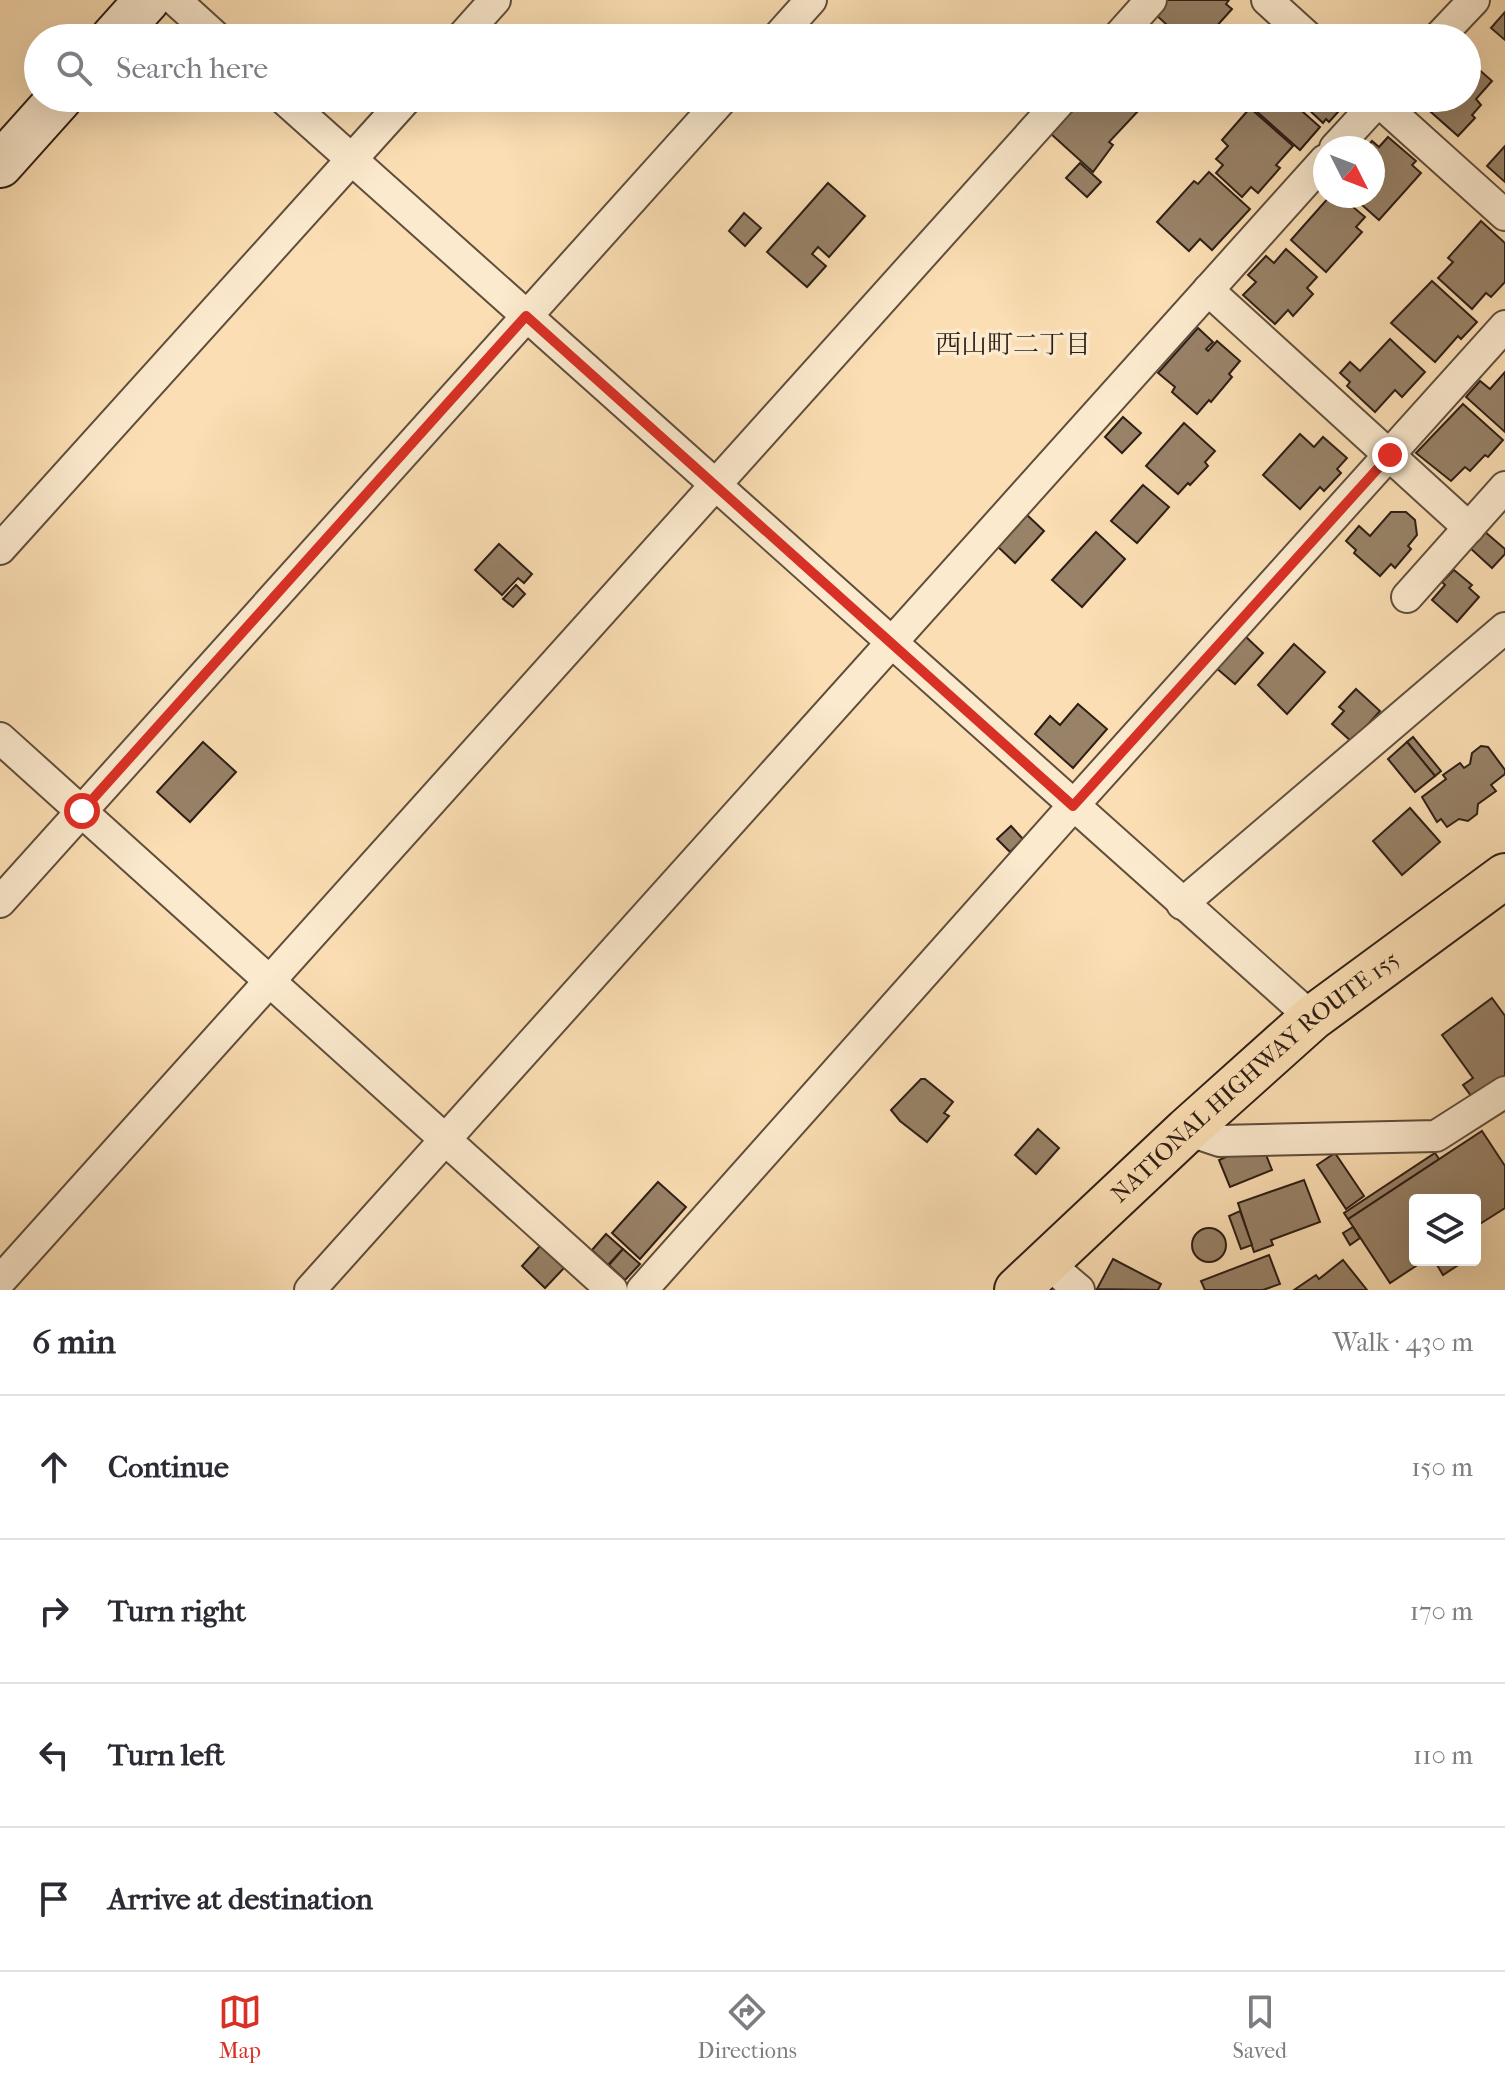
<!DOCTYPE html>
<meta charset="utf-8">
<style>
body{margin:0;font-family:"IM FELL French Canon","Noto Serif JP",serif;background:#f2f2f3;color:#2b2b33}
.controls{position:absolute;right:24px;bottom:24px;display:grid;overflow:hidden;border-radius:8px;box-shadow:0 8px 32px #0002}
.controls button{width:72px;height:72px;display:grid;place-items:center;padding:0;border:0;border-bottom:2px solid #e1e1e2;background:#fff;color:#2b2b33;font:40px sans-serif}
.compass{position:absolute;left:1313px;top:136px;width:72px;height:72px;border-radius:50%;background:#fff;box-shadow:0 8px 32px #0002;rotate:132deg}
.stop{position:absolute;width:24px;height:24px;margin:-18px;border:6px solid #d93025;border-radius:50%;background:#fff}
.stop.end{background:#d93025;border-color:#fff;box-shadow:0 2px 8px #0008}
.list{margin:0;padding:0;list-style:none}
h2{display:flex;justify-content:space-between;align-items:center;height:104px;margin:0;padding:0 32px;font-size:34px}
h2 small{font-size:26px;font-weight:400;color:#7c7c81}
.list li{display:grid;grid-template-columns:52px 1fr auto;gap:24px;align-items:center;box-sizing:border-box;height:144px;padding:0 32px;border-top:2px solid #e1e1e2}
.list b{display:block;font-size:30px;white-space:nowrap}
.list em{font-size:26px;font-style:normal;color:#7c7c81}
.icon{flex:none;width:44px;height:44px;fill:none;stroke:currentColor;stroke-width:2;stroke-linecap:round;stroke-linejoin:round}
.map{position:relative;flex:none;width:1505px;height:1290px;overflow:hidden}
.search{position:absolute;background:#fff;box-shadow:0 8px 32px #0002;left:24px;right:24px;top:24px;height:88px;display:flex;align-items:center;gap:20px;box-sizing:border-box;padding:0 28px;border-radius:44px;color:#7c7c81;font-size:30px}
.sheet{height:680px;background:#fff}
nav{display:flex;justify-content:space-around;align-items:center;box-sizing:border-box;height:112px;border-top:2px solid #e1e1e2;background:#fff;font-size:22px;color:#7c7c81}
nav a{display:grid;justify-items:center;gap:4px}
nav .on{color:#d93025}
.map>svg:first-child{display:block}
</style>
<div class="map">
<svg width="1505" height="1290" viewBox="0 0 1505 1290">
<rect width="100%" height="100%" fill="#fbdeb3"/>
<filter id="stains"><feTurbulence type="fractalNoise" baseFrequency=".0025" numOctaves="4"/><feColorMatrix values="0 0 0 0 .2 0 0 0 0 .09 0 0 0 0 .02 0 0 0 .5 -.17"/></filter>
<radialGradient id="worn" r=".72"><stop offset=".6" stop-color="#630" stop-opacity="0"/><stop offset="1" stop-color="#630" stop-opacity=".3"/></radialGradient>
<g fill="#988268" stroke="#2d1e16" stroke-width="2">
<polygon points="1164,0 1229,0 1226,4 1232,9 1206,38 1181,38 1153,12"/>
<polygon points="1505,12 1505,40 1491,28"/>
<polygon points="1467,59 1492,81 1476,99 1481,105 1472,115 1475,118 1458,136 1415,98 1467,98"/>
<polygon points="1084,98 1125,98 1139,110 1109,142 1113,145 1093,172 1051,134"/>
<polygon points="1266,98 1344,98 1348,101 1329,122 1326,119 1323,123 1307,108 1303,112 1320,127 1300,150 1255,110"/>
<polygon points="1250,108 1293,146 1276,165 1280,168 1258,193 1251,187 1242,197 1216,173 1223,165 1216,159 1228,146 1222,140"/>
<polygon points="1388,137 1416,161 1412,165 1421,173 1379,220 1352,196 1373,196 1373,148 1366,148 1372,141 1379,147"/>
<polygon points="1505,146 1505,182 1487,166"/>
<polygon points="1080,163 1101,182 1087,197 1066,178"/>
<polygon points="1209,172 1250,209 1212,250 1200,239 1189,251 1157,222 1194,181 1198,184"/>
<polygon points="828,183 865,216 829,257 818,247 812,254 826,266 807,287 767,252"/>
<polygon points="1330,196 1340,196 1365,217 1356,227 1362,232 1326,272 1291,240"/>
<polygon points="744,213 761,228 745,246 729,231"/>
<polygon points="1481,221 1505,243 1505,282 1491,297 1486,293 1472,309 1438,278 1453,262 1448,258"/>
<polygon points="1286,249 1317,277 1307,288 1313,294 1293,316 1288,310 1275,324 1243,295 1256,282 1248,275 1266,256 1274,263"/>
<polygon points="1432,281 1477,322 1461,339 1458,336 1435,362 1391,323"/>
<polygon points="1198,328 1213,342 1206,349 1208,351 1217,341 1240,361 1229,374 1232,377 1211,402 1209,400 1197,414 1172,392 1175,387 1158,373"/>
<polygon points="1390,339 1425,372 1402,397 1395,390 1375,412 1347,386 1350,382 1340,373 1350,362 1360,371"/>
<polygon points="1505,372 1505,432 1466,397 1480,381 1490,389"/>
<polygon points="1463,404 1503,440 1488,457 1485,455 1470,471 1465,467 1451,481 1416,453"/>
<polygon points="1123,417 1141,433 1122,453 1105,437"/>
<polygon points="1184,423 1215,451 1205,462 1208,466 1190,485 1188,483 1178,494 1146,466"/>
<polygon points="1300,434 1314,447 1323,437 1347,458 1337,469 1341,473 1324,491 1320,487 1300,509 1263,475"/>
<polygon points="1143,485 1169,507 1137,543 1111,521"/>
<polygon points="1391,512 1406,512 1415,520 1417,535 1408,546 1411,549 1395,568 1391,564 1380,576 1354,553 1356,550 1346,541 1359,526 1370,536"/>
<polygon points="1025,513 1044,531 1015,563 996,545"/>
<polygon points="1484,531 1505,549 1505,554 1492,568 1469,547"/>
<polygon points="1096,532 1125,559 1082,607 1052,580"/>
<polygon points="499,544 532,574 524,583 518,578 502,595 475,570"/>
<polygon points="1454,570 1472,585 1469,588 1479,597 1457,622 1432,600 1445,585 1442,582"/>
<polygon points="516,585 525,594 513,607 503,599"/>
<polygon points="1244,635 1263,653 1235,684 1215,667"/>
<polygon points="1294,644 1325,672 1287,714 1258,685"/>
<polygon points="1356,689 1380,711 1352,742 1332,724 1344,711 1339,707"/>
<polygon points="1078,704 1107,729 1073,768 1035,734 1050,716 1060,725"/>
<polygon points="1413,737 1441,771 1435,776 1407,742"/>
<polygon points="203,742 236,772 190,822 157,792"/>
<polygon points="1407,742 1435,776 1415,792 1388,759"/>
<polygon points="1481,746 1488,747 1505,770 1505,774 1491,785 1496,791 1478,804 1477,814 1468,821 1459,819 1447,827 1441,819 1437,822 1422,797 1446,779 1443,775 1460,763 1464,768 1470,764 1472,753"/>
<polygon points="1410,808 1440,842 1402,875 1373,841"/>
<polygon points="1011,826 1023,839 1010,852 997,839"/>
<polygon points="1492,998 1505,1016 1505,1079 1475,1101 1463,1085 1473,1078 1442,1035"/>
<polygon points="921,1079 925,1079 953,1102 944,1113 949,1116 927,1142 900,1121 891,1110"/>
<polygon points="1038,1129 1059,1148 1036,1174 1015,1155"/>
<polygon points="1482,1131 1505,1166 1505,1208 1475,1227 1475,1200 1415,1200 1415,1260 1425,1260 1390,1283 1348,1219"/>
<polygon points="1261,1142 1272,1170 1230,1187 1219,1160"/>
<polygon points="1335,1153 1364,1196 1346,1209 1317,1165"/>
<polygon points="1435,1153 1439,1159 1348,1219 1344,1213"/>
<polygon points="1304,1180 1320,1222 1271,1240 1273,1245 1254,1252 1238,1203"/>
<polygon points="658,1182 686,1207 640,1259 612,1233"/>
<polygon points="1240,1211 1252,1245 1241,1249 1229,1216"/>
<polygon points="1353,1227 1360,1238 1350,1245 1343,1233"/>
<circle cx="1209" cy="1245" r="17"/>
<polygon points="606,1234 623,1249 608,1265 592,1250"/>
<polygon points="540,1246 564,1268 545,1288 522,1266"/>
<polygon points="623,1249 640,1264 625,1280 609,1265"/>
<polygon points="1269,1255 1280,1284 1263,1290 1205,1290 1201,1281"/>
<polygon points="1113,1259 1161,1284 1158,1290 1097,1289"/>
<polygon points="1343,1260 1367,1290 1294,1290 1316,1275 1319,1279"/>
<polygon points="1434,1260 1466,1260 1443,1275"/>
</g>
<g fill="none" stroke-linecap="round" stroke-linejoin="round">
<g stroke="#604e3d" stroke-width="34">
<g id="street">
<polyline points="175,0 217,38"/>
<polyline points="1267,0 1309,38"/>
<polyline points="461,38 495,0"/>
<polyline points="777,38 811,0"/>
<polyline points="1117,38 1151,0"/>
<polyline points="1438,38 1474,0"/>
<polyline points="283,98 1312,1018"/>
<polyline points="1375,98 1505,215"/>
<polyline points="1335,148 1381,98"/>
<polyline points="1208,290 1469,528"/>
<polyline points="0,549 407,98"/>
<polyline points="1407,597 1505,487"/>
<polyline points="0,738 612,1290"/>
<polyline points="0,902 723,98"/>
<polyline points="1182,904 1505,628"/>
<polyline points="1187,1130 1220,1141 1436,1136 1505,1092"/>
<polyline points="1045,1261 1079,1290"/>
<polyline points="0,1281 1063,98"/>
<polyline points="310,1290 1325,160"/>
<polyline points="642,1290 1073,806 1505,326"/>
</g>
</g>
<g stroke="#2d1e16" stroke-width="48">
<g id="secondary">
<polyline points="113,38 147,0"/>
<polyline points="0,165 60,98"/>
</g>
</g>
<g stroke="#2d1e16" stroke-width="48">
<g id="highway">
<path id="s1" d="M1017 1290 1187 1130 1312 1018 1505 876"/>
</g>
</g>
<use href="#street" stroke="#fceace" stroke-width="30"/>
<use href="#secondary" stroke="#fceace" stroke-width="44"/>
<use href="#highway" stroke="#fbdeb3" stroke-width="44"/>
</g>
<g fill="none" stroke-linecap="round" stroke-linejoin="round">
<polyline stroke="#d93025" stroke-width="10" points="82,811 526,316 1073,806 1390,455"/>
</g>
<g text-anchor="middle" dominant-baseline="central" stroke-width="7" stroke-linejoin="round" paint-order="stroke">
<g font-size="24" fill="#2d1e16" stroke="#fceace">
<text stroke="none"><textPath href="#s1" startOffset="320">NATIONAL HIGHWAY ROUTE 155</textPath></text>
</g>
<g font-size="26" fill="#2d1e16" stroke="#fceace">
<text x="1013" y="344">西山町二丁目</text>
</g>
</g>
<rect width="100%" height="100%" filter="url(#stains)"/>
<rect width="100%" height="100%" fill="url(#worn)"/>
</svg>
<div class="controls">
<button><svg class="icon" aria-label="layers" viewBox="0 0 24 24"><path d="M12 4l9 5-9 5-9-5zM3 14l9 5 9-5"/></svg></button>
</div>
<svg class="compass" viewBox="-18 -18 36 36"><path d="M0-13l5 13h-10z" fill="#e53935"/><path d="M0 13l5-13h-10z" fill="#7c7c81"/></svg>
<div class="stop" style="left:82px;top:811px"></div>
<div class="stop end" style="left:1390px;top:455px"></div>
<div class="search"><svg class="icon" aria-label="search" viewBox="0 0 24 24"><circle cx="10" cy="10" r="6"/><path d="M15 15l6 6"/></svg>Search here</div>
</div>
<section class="sheet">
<h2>6 min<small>Walk · 430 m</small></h2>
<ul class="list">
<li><svg class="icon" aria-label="ahead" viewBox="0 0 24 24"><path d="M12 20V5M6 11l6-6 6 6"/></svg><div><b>Continue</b></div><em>150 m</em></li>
<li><svg class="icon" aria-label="right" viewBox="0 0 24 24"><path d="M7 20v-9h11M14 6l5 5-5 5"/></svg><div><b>Turn right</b></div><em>170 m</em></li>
<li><svg class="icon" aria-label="left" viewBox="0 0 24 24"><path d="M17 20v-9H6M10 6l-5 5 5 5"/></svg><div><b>Turn left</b></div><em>110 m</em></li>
<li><svg class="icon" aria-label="arrive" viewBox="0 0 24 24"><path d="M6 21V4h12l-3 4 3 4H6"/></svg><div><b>Arrive at destination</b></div></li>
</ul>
</section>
<nav>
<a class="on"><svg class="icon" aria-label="map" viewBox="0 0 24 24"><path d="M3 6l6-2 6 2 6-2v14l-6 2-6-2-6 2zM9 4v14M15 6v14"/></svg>Map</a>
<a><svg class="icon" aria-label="directions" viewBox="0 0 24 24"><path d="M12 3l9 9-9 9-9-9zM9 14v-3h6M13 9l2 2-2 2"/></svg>Directions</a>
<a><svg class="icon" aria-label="saved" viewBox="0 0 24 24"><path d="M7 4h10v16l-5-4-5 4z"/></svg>Saved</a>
</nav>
